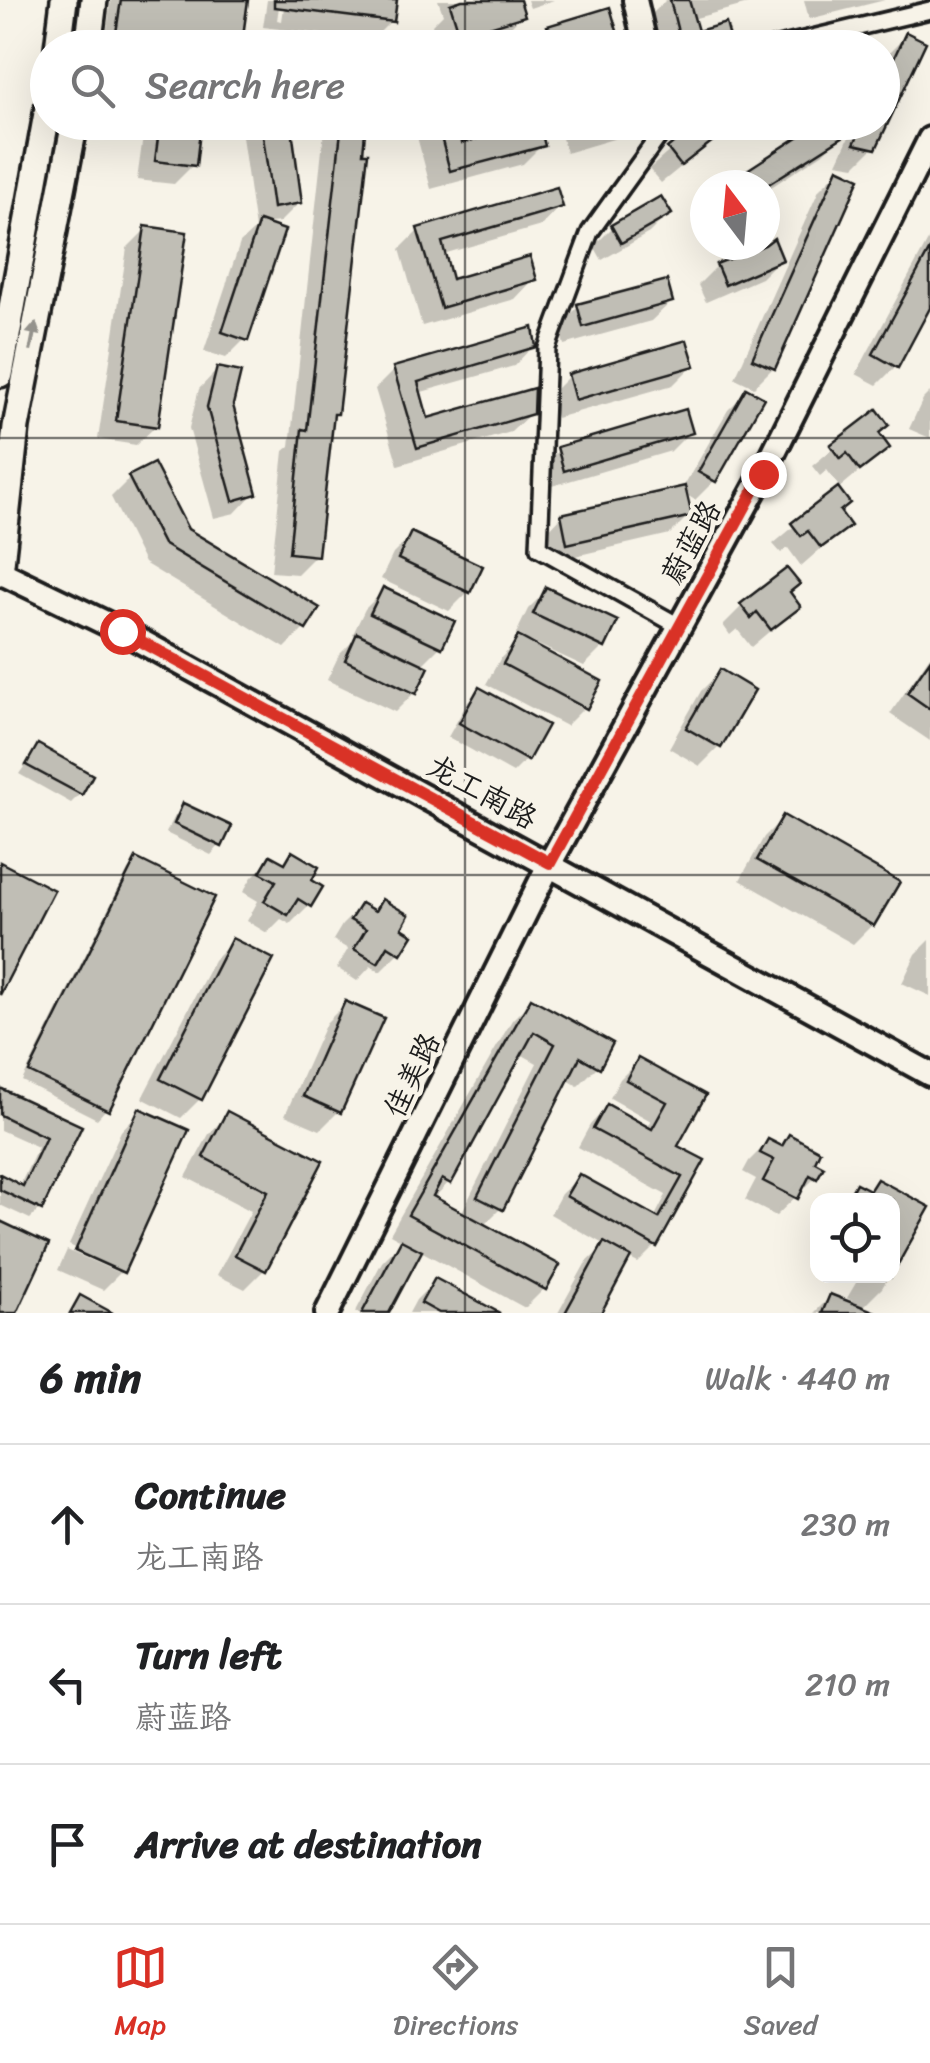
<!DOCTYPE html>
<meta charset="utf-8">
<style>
body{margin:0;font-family:Sriracha,"LXGW WenKai TC",sans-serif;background:#f2f2f2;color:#202124}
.controls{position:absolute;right:30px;bottom:30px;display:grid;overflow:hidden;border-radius:20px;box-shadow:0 10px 40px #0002}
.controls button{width:90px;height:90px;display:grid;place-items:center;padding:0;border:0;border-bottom:2px solid #e0e0e0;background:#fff;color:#202124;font:50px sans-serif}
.compass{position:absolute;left:690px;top:170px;width:90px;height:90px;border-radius:50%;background:#fff;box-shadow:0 10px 40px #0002;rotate:344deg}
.stop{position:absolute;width:30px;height:30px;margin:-22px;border:8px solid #d93025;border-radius:50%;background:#fff}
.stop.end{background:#d93025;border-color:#fff;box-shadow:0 2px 10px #0008}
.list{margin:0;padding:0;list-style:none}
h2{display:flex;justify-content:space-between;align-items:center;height:130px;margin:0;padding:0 40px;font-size:42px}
h2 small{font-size:32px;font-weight:400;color:#757577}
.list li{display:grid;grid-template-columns:65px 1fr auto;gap:30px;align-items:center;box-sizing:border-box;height:160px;padding:0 40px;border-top:2px solid #e0e0e0}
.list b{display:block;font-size:38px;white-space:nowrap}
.list p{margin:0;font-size:32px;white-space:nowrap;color:#757577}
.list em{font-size:32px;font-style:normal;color:#757577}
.icon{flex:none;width:55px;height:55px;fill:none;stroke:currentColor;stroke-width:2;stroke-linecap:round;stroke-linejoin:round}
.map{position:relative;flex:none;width:930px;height:1313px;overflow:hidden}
.search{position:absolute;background:#fff;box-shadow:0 10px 40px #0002;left:30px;right:30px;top:30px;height:110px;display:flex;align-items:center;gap:25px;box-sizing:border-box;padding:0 35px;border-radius:55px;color:#757577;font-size:38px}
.sheet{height:610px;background:#fff}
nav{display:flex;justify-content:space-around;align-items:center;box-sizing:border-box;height:140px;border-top:2px solid #e0e0e0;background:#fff;font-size:28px;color:#757577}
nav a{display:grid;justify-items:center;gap:5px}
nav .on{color:#d93025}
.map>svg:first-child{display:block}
</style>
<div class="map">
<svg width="930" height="1313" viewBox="0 0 930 1313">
<rect width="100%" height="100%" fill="#f7f3e8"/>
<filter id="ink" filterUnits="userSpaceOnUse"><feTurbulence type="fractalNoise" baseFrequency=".01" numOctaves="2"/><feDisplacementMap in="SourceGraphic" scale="20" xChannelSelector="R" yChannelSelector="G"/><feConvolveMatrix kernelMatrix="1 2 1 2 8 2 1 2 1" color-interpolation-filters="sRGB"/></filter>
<g filter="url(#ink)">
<g fill="#0003" fill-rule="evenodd">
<polygon points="111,0 246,0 241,38 246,48 105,45"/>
<polygon points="267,0 280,0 277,20 282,21 285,0 394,0 391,21 372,40 263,27"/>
<polygon points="438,0 518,0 522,15 503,34 460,48 439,48 432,25 443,14"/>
<polygon points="527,0 554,0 530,8"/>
<polygon points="666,0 763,0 692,19 696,34 729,41 722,48 659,48 650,16"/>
<polygon points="804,0 885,0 809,19"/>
<polygon points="548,28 619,48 529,48"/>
<polygon points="907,35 923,43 874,147 855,166 837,163 856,122 882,122 882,65 887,55"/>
<polygon points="860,41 862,48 840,48"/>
<polygon points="145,122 199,122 193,165 174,184 137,180"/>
<polygon points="240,122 288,122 300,202 280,222 261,224 245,339 226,358 204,351 240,243 255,229"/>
<polygon points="325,122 364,122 336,413 331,419 316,555 297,574 271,572 284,451 290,446"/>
<polygon points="420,122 454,122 460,146 542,145 523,164 431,189 416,133"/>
<polygon points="578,122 635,122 620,137 566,153 562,138"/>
<polygon points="703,122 736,122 661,183 649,169"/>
<polygon points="840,136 822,154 765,191 765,185 728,185"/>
<polygon points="838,171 773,368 754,387 735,378 819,190"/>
<polygon points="560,206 541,226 443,254 451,282 534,279 515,299 422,326 400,249 419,230"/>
<polygon points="668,214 649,233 602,260 594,246 613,227"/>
<polygon points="146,229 156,426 136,445 98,439 127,248"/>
<polygon points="930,237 930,303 896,366 877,385 856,374"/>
<polygon points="772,242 780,259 761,278 706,302 698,285 717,266"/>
<polygon points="671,302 651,321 564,345 559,326 578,307"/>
<polygon points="533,346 514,366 418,393 426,422 531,413 511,432 398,465 375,389 394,370"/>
<polygon points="692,366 673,385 556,418 550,395 569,376"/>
<polygon points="218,369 254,493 235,513 214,518 189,428 199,389"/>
<polygon points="747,391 760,399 714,481 695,500 685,494 689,515 670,534 549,562 543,536 562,516 682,489 728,410"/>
<polygon points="930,392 930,438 909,429 923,399"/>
<polygon points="876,413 876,434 887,448 837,490 838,512 848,525 801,566 788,548 781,553 773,544 840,488 827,470 820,476 812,466"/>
<polygon points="690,432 671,451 545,488 539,469 559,450"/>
<polygon points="130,478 186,531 304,629 285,648 144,563 111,497"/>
<polygon points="412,535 468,592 449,611 381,579 393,554"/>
<polygon points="384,590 440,647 421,666 414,693 395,712 327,680 339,655 358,636 353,634 365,609"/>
<polygon points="547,590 603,647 584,666 530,641 528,645 585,707 566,726 486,684 500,659 522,636 516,634 528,609"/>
<polygon points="742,606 798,607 751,647 737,629 730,635 723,625"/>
<polygon points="930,656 930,741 890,714"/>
<polygon points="720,672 752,690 719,747 700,766 669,748 701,691"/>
<polygon points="480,690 545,726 526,760 513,773 448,737 467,703"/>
<polygon points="38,747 80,794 71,803 19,774"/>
<polygon points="184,806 220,845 211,855 166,833 175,816"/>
<polygon points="783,818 896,882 872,925 853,944 740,880 764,837"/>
<polygon points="293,854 308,881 309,905 290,924 281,919 267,933 247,921 258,901 243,892 252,877 271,858 282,865"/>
<polygon points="137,861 106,1109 97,1119 22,1081 128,870"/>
<polygon points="383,902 398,929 399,953 380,972 371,966 357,981 337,968 348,949 333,940 342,925 361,906 372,913"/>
<polygon points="930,940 930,996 902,983 916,954"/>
<polygon points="233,941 200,1099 181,1118 142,1098 214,960"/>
<path d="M531 1001 610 1044 597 1067 578 1086 566 1079 501 1208 483 1226 544 1289 525 1308 419 1250 386 1313H355L382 1262 403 1241 390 1234 512 1020ZM519 1053 537 1063 461 1214 433 1199 449 1182Z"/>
<polygon points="345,1004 339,1111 320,1130 285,1115 326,1023"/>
<polygon points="638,1061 702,1096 674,1147 701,1161 655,1246 638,1263 628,1258 598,1313 558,1313 585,1264 605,1245 550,1214 561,1194 579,1177 654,1218 666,1195 578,1147 590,1125 607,1107 647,1129 651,1121 610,1098 620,1079"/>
<polygon points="0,1091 78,1128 40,1209 30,1219 0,1205 0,1177 19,1187 38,1147 0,1130"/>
<polygon points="140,1111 122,1271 103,1290 58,1270 67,1250 117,1272 117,1267 69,1245 121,1131"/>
<polygon points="228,1114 320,1162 264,1270 245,1289 217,1275 251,1211 186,1177 209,1134"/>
<polygon points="789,1137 811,1163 815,1178 776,1216 745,1200 756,1179 743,1172 749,1161 768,1142 779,1147"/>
<polygon points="877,1182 927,1208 892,1200 842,1200 856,1186 867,1192"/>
<polygon points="860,1276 889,1276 882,1288 861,1309 863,1313 814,1313 830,1297 857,1308 858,1304 847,1298"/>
<polygon points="435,1281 495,1313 409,1313 416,1300"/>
</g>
<g fill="#c0beb5" stroke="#1c1c1c" stroke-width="2.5">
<polygon points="121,0 248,0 243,36 250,37 248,48 215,48 116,33"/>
<polygon points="274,0 397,0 394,22 274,7"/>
<polygon points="462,0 520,0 525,16 460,36 450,4"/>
<polygon points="670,0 689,0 698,31 726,23 731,42 710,48 682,48"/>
<polygon points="610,7 622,48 594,48 592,41 568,48 553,48 547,26"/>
<polygon points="906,32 926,42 876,149 854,144 864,122 882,122 882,83"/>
<polygon points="160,122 201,122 196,166 155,161"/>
<polygon points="261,122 291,122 302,203 273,208"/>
<polygon points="342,122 366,122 363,153 368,153 338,414 334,414 318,556 289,553 302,429 307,430"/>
<polygon points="437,122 456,122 462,143 539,122 545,146 450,171"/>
<polygon points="699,122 737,122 681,166 667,148"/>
<polygon points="821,122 829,122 844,136 767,185 724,185"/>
<polygon points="838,168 860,178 775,369 752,359"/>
<polygon points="557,187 563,207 442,242 452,279 530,256 537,280 441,308 417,228"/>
<polygon points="661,196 672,214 621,243 611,225"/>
<polygon points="259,221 285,230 248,341 222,332"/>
<polygon points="145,226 187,232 158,427 116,421"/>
<polygon points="774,238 783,260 725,285 716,264 765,245"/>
<polygon points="930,249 930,308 898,368 873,354"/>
<polygon points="667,280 673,302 583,327 577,304"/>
<polygon points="533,327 536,347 418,382 428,418 534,388 533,414 417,448 393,367"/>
<polygon points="687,340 695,366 575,400 568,374"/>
<polygon points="217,367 241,372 233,405 257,494 233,501 207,407"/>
<polygon points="746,388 764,398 716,482 698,472"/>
<polygon points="686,409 693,433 564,471 557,447"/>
<polygon points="877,409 889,425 879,433 890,448 860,471 847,453 840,459 830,445"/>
<polygon points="154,463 188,529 320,608 306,630 163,544 128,476"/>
<polygon points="685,486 692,516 567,544 561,514"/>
<polygon points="838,487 850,503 840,511 851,526 821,548 808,531 801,536 791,523"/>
<polygon points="411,532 483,566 470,593 398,559"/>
<polygon points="787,568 800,584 790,592 801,607 771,630 757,612 751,618 740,604"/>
<polygon points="383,587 455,621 442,648 370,614"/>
<polygon points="546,587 618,621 605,648 533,614"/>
<polygon points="357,633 429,667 416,694 345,660"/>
<polygon points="518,636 602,681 587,709 503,664"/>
<polygon points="930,660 930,709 907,693"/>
<polygon points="720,669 755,690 721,748 686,728"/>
<polygon points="479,687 548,725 528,761 459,723"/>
<polygon points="38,744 93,775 82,795 26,765"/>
<polygon points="183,803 232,826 222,847 174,824"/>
<polygon points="783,815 900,882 874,926 757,860"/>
<polygon points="292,851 319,867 312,880 323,887 311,907 298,899 288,915 264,901 276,881 260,872 270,855 285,863"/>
<polygon points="136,858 215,897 109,1111 29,1072"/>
<polygon points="0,862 54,890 0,995"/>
<polygon points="382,899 409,915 402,928 413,935 401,954 388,946 378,963 354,949 366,929 350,920 361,903 375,911"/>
<polygon points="232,938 274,959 202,1100 160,1079"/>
<polygon points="531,998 613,1043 600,1068 580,1057 503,1210 477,1197 555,1044 534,1032 451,1184 442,1179 433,1196 560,1265 546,1290 408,1215"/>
<polygon points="345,1001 384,1018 341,1113 303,1096"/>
<polygon points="638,1058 706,1095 678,1146 705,1160 657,1247 566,1196 579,1174 659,1218 682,1177 593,1129 607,1104 652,1129 667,1102 626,1080"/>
<polygon points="0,1088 82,1126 42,1210 0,1190 0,1174 23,1186 46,1137 0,1115"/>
<polygon points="139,1108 189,1130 124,1273 75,1251"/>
<polygon points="227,1111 323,1161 266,1271 235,1255 268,1191 203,1157"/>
<polygon points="789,1134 820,1151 815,1162 824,1167 817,1179 810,1175 798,1199 763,1181 774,1160 760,1153 768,1139 782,1146"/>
<polygon points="877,1179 930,1207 892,1275 892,1200 857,1200 849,1196 856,1183 870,1190"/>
<polygon points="0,1221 49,1244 17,1313 0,1313"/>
<polygon points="401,1240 422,1251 389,1313 362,1313"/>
<polygon points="604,1242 631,1257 601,1313 565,1313"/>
<polygon points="435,1278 500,1313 439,1313 421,1303"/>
<polygon points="830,1294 876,1312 876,1313 822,1313"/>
<polygon points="80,1295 113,1313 70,1313"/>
</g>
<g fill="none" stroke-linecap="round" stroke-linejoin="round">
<g stroke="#1c1c1c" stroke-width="22">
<g id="street">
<polyline points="770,48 930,10"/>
<polyline points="669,122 590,232 547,348 539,548 679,626"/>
</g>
</g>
<g stroke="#1c1c1c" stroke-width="30">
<g id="secondary">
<polyline points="635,0 646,48"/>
<polyline points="0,572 122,631 930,1074"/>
<polyline points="327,1313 550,863 763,474 930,139"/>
</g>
</g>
<g stroke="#1c1c1c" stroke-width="32">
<g id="primary">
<polyline points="58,48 64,0"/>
<polyline points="88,48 94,0"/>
<polyline points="0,374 48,108"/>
<polyline points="0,573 16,427 75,122"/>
</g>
</g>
<use href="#street" stroke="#f7f3e8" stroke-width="15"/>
<use href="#secondary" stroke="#f7f3e8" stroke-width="22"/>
<use href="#primary" stroke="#f7f3e8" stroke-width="25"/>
</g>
<defs><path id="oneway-solid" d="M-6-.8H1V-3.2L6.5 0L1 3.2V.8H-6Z" transform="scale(2.5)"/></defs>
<use fill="#94928c" href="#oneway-solid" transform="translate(33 337) rotate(-79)"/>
</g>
<g fill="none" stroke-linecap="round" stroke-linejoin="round" filter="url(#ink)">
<polyline stroke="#d93025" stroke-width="12" points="122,631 550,863 763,474"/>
</g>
<path fill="none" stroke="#1c1c1c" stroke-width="2.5" stroke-opacity="0.55" d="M465 0V48M465 122V1313M0 438H930M0 875H930"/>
<g text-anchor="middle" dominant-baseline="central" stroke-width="9" stroke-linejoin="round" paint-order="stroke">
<g font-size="30" fill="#1c1c1c" stroke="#f7f3e8">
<text transform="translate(691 542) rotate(-61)">蔚蓝路</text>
<text transform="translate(482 792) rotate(29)">龙工南路</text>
<text transform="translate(412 1075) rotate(-64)">佳美路</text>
</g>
</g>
</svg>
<div class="controls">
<button><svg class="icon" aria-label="locate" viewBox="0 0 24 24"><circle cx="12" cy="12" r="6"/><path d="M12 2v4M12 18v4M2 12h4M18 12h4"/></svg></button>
</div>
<svg class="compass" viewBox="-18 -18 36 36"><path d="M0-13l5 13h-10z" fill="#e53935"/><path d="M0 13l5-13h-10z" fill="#757577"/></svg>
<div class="stop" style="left:122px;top:631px"></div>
<div class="stop end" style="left:763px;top:474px"></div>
<div class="search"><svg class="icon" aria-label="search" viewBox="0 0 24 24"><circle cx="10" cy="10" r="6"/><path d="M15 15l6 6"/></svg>Search here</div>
</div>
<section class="sheet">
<h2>6 min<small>Walk · 440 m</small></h2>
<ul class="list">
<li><svg class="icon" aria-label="ahead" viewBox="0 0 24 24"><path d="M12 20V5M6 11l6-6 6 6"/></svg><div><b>Continue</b><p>龙工南路</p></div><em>230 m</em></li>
<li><svg class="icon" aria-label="left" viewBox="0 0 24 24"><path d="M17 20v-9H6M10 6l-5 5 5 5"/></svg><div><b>Turn left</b><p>蔚蓝路</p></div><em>210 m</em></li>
<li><svg class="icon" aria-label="arrive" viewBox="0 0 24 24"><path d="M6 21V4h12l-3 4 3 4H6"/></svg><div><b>Arrive at destination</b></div></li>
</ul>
</section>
<nav>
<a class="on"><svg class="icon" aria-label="map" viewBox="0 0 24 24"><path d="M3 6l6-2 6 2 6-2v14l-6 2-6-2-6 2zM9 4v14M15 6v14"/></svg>Map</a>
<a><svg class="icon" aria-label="directions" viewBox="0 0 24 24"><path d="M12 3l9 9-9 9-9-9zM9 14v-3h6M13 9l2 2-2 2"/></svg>Directions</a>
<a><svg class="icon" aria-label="saved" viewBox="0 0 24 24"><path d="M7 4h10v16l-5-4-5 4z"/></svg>Saved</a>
</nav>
